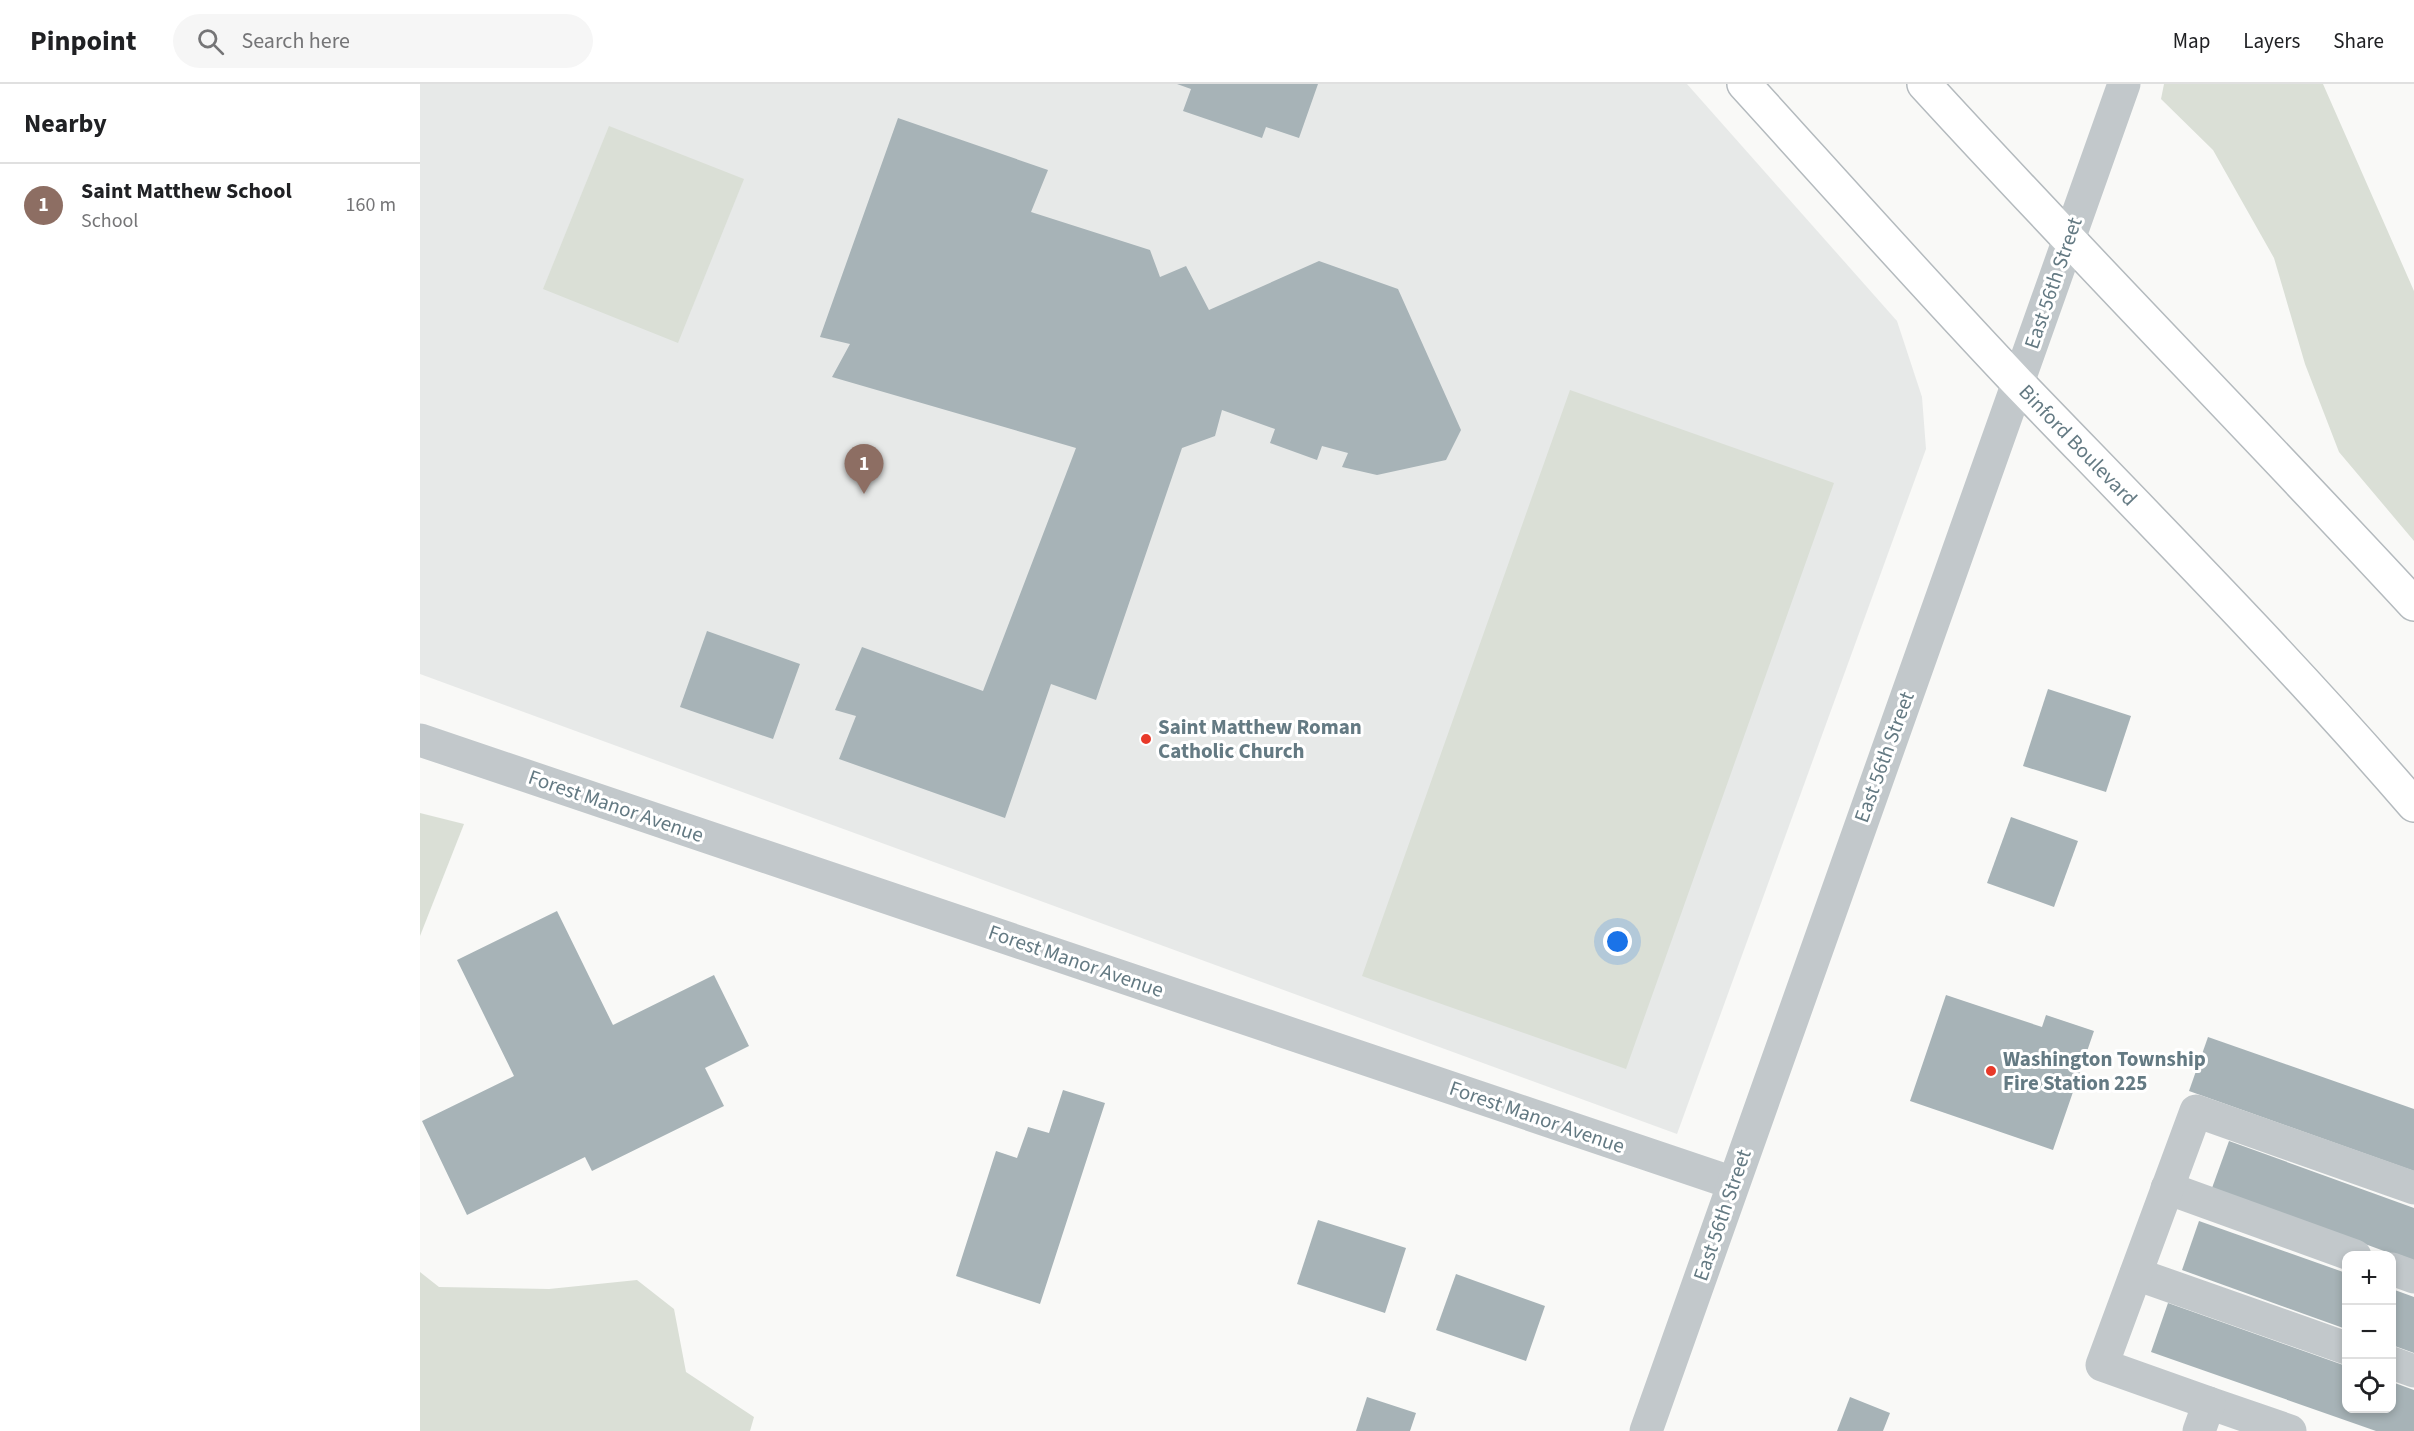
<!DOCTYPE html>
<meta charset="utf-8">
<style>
body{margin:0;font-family:"Source Sans 3",sans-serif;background:#f6f6f6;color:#202124}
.controls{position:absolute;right:18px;bottom:18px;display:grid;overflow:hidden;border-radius:12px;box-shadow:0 3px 9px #0003}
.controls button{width:54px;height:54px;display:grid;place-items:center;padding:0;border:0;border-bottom:2px solid #e0e0e0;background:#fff;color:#202124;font:30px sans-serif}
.you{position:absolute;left:1198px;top:858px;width:21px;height:21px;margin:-15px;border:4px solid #fff;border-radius:50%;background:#1a73e8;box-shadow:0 0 0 9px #1a73e833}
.badge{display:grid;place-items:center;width:39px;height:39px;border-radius:50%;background:#e83929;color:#fff;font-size:20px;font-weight:700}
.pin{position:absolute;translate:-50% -50px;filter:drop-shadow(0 2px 3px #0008)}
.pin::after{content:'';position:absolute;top:32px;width:21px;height:18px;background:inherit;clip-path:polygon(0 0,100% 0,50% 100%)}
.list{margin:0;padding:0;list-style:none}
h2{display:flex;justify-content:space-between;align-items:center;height:78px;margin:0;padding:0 24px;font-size:26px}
h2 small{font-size:20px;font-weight:400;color:#757577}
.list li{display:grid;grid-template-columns:39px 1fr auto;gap:18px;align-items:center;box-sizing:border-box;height:84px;padding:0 24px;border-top:2px solid #e0e0e0}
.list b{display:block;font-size:22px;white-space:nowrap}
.list p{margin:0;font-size:20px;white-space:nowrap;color:#757577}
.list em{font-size:20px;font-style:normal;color:#757577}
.icon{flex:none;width:33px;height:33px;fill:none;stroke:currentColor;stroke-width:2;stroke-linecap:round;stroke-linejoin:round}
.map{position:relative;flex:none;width:1994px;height:1347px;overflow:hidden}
header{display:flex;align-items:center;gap:36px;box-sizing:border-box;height:84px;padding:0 30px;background:#fff;border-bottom:2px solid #e0e0e0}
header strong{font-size:28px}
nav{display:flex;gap:33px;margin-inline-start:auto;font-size:21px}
.search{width:420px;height:54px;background:#f6f6f6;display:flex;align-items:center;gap:15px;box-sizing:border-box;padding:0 21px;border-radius:33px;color:#757577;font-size:22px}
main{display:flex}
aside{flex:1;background:#fff}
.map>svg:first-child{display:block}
</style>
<header>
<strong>Pinpoint</strong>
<div class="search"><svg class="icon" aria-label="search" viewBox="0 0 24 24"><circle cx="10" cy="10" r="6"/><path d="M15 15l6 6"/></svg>Search here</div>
<nav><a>Map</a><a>Layers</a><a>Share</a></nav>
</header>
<main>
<aside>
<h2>Nearby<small></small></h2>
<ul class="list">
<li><span class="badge" style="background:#8d6e63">1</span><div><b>Saint Matthew School</b><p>School</p></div><em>160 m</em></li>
</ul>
</aside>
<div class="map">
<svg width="1994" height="1347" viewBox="0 0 1994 1347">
<rect width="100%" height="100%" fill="#f9f9f7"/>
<polygon fill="#e7e9e8" points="0,0 1267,0 1477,237 1502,313 1506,365 1257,1050 0,590"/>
<g fill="#dadfd6">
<polygon points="1744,0 1903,0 1994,207 1994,457 1919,368 1885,280 1854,174 1793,66 1741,15"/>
<polygon points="189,42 324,95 258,259 123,205"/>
<polygon points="1150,306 1414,399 1206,985 942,892"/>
<polygon points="0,729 44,740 0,852"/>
<polygon points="0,1188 19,1203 129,1205 217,1196 254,1225 266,1288 334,1333 330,1347 0,1347"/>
</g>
<g fill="#a7b3b7">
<polygon points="757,0 898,0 879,54 846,43 842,54 763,27 771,5"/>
<polygon points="478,34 628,86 611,128 730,166 740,193 766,182 789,226 899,177 978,205 1041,346 1026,376 957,391 922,383 928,369 902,362 897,376 850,359 855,345 802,326 795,352 762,364 676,616 631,600 585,734 419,675 436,632 415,626 442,563 563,607 656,364 412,293 430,260 400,253"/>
<polygon points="287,547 380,580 353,655 260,623"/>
<polygon points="1628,605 1711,632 1686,708 1603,682"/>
<polygon points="1591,733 1658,757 1634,823 1567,799"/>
<polygon points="137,827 193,941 294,891 329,962 285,984 304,1022 172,1087 165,1073 47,1131 2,1037 94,992 37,876"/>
<polygon points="1526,911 1622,943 1626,931 1674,947 1633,1066 1490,1017"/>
<polygon points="1788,953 1994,1025 1994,1087 1769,1007"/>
<polygon points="643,1006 685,1019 620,1220 536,1192 576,1067 597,1074 608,1043 629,1049"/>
<polygon points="1809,1057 1994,1124 1994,1178 1792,1104"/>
<polygon points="898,1136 986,1164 965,1229 877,1200"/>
<polygon points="1779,1137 1926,1189 1926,1245 1762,1186"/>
<polygon points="1036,1190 1125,1222 1106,1277 1016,1246"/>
<polygon points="1972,1205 1994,1213 1994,1269 1972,1261"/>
<polygon points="1748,1219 1926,1282 1926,1324 1972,1324 1972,1298 1994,1306 1994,1347 1956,1347 1731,1268"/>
<polygon points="947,1313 996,1329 990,1347 936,1347"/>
<polygon points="1430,1313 1470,1329 1463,1347 1417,1347"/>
</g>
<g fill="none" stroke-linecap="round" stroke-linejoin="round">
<g stroke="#b4babe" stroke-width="36">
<g id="major">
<path id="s1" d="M1324 0C1415 100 1505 201 1598 299 1732 438 1868 575 1994 721"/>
<path d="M1504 0C1665 176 1832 345 1994 520"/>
</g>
</g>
<g stroke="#c2c8cb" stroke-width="33">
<polyline points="0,656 1313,1099"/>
<polyline points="1747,1104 1935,1172"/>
<polyline points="1972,1185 1994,1193"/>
<polyline points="1716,1190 1926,1264"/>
<polyline points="1972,1279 1994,1287"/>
<polyline points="1789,1319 1870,1347"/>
<polyline points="1226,1347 1704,0"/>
<polyline points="1779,1347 1789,1319 1682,1281 1776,1027 1994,1104"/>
</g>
<use href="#major" stroke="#fff" stroke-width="33"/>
</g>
<g fill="#e83929" stroke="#fff" stroke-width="2">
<circle cx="726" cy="655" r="6"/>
<circle cx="1571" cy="987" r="6"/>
</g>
<g text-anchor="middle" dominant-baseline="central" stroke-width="6" stroke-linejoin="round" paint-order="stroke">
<g font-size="21" fill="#647a83" stroke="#fff">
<text transform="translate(1633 199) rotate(-71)">East 56th Street</text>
<text stroke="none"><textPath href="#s1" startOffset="492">Binford Boulevard</textPath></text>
<text transform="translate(1464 673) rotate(-70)">East 56th Street</text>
<text transform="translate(196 722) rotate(19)">Forest Manor Avenue</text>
<text transform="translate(656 877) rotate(19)">Forest Manor Avenue</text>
<text transform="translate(1117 1033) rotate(19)">Forest Manor Avenue</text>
<text transform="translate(1302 1131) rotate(-71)">East 56th Street</text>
</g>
<g font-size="21" font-weight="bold" fill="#647a83" stroke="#fff" text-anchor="start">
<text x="738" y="643">Saint Matthew Roman<tspan x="738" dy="24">Catholic Church</tspan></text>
<text x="1583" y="975">Washington Township<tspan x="1583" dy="24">Fire Station 225</tspan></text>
</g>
</g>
</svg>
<div class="controls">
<button>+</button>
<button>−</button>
<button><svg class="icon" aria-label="locate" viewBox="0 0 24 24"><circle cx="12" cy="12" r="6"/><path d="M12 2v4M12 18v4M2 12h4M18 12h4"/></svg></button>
</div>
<div class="you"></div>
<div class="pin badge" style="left:444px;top:410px;background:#8d6e63">1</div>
</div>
</main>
